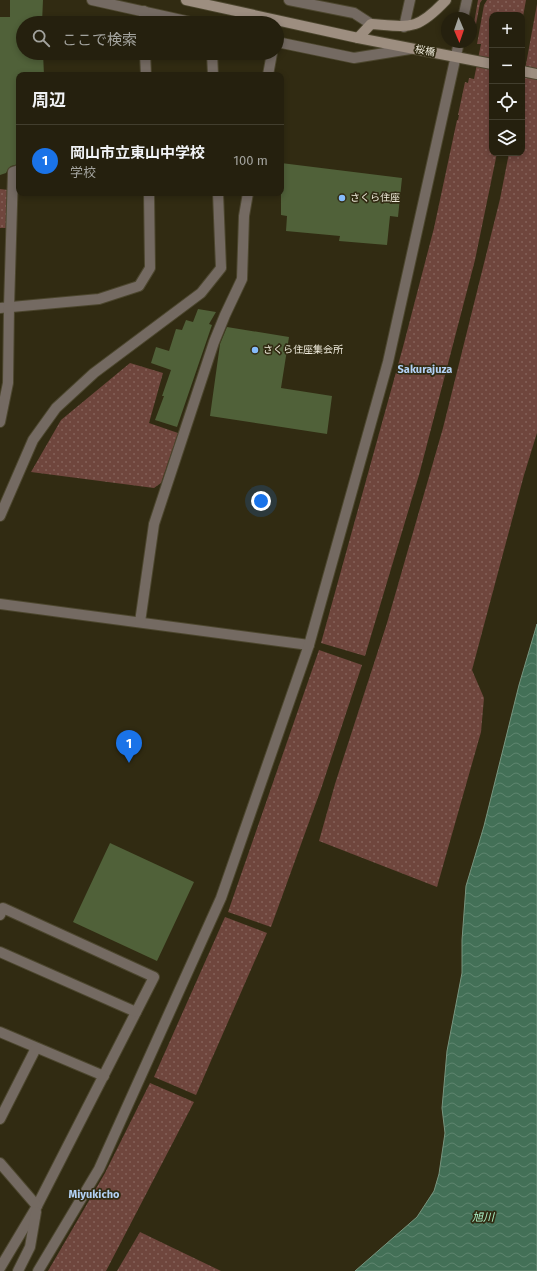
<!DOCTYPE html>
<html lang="ja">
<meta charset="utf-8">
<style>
body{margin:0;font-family:"Fira Sans","Noto Sans JP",sans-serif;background:#2d2817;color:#f1f3f6}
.controls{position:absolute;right:12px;top:12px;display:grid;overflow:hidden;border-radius:8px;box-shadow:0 2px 6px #0003}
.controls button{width:36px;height:36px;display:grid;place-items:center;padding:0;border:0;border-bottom:1px solid #423e2e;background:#25200e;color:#f1f3f6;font:20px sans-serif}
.compass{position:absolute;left:441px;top:12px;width:36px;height:36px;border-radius:50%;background:#25200e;box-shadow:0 2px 6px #0003;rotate:178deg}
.you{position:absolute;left:261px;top:501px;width:14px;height:14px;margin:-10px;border:3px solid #fff;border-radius:50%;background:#1a73e8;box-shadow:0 0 0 6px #1a73e833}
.badge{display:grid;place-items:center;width:26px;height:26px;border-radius:50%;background:#1a73e8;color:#fff;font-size:13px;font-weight:700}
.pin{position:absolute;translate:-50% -33px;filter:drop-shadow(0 1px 2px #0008)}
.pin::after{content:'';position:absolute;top:21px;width:14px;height:12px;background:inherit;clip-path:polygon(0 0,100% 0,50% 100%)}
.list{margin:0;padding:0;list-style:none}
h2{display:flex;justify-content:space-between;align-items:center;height:52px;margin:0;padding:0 16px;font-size:17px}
h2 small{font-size:13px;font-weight:400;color:#a3a39e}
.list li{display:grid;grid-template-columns:26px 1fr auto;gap:12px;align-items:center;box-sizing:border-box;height:72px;padding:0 16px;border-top:1px solid #423e2e}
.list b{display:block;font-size:15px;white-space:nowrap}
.list p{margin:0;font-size:13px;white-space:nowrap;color:#a3a39e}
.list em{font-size:13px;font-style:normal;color:#a3a39e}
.icon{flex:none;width:22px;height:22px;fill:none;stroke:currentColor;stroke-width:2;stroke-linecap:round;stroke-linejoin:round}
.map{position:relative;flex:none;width:537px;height:1271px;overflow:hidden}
.search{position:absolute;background:#25200e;box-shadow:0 2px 6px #0003;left:16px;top:16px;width:268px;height:44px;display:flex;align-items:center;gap:10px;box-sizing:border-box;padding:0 14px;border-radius:22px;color:#a3a39e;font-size:15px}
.panel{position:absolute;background:#25200e;box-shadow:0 2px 6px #0003;left:16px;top:72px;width:268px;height:124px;border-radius:8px}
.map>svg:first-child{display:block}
</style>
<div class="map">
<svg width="537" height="1271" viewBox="0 0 537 1271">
<defs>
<pattern id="green-dots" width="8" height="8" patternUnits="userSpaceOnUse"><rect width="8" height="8" fill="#6f463d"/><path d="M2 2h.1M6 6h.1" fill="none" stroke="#846158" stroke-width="1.8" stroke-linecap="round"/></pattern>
<pattern id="water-waves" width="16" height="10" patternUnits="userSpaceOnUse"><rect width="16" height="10" fill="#437057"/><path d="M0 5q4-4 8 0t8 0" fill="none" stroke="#5e856f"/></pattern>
</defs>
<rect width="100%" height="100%" fill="#312b12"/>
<g fill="url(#green-dots)">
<polygon points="478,0 482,0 480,3 474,35 472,35"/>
<polygon points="487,0 526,0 522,22 522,15 492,15 492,153 497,153 475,260 419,475 365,656 321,643 403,347 434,228 457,120 458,120 459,115 458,115 465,82 468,83 469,78 474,79 481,44 477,44 484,5"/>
<polygon points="537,4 537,433 524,475 472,670 484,698 481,732 437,887 319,841 335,784 387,623 443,428 500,199 509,153 522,153 522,86"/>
<polygon points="0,189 8,190 8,228 0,228"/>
<polygon points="130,363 163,373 149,423 178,433 161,483 154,488 31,472 61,420"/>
<polygon points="319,650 362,665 321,789 271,927 228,912"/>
<polygon points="225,917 267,933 196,1095 154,1077"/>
<polygon points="150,1083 194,1102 106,1271 48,1271 105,1173"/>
<polygon points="140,1232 221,1271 117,1271"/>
</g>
<polygon fill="url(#water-waves)" stroke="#77957f" points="537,624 537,1271 355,1271 417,1217 434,1191 439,1174 445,1133 442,1108 447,1051 462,973 462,940 466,886 484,826 519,685"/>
<g fill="#506139">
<polygon points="10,0 43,0 42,23 23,23 23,53 43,53 44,75 19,75 19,164 11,166 8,169 6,173 0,175 0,17 10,17"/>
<polygon points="281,163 402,178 398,217 390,216 387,245 339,241 340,236 286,231 287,216 281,215"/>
<polygon points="198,309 216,312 209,324 212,325 177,427 155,420 164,396 162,396 171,370 151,363 156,347 169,351 176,329 182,330 186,320 193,322"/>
<polygon points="227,327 289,337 281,388 332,396 327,434 210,416 220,344"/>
<polygon points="110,843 194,882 157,961 73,922"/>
</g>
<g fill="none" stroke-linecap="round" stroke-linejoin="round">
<g stroke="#4c462e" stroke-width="12">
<g id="street">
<polyline points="92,0 195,23"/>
<polyline points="289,0 354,13 371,24"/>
<polyline points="144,11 144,23"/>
<polyline points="463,18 467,0"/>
<polyline points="404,27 410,0"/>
<polyline points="277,42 354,58 410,49"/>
<polyline points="145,53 146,75"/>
<polyline points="212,53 213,75"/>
<polyline points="268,75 272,53"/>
<polyline points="0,308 99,299 139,286 150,268 149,193"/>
<polyline points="0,422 8,383 9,307 13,172 19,170"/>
<polyline points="0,516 33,440 56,408 94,373 201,293 221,268 218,193"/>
<polyline points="0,604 309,645"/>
<polyline points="140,622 154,524 214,342 225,315 242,279 244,216 248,193"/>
<polyline points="0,915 3,908 154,977 37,1206 0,1268"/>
<polyline points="0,952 136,1012"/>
<polyline points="0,1032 104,1076"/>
<polyline points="0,1119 36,1048"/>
<polyline points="0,1163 37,1206"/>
<polyline points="18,1271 30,1247 36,1212"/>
<polyline points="38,1271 99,1169 221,898 309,645 388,362 459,42"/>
</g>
</g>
<g stroke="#4c462e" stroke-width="12">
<g id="secondary">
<polyline points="186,0 358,38 492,64"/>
<path d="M358 38 371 24C410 27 417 31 446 0"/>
<polyline points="522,71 537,74"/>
</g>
</g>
<use href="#street" stroke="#746a62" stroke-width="10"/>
<use href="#secondary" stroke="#9d8e80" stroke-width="10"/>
</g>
<g fill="#85bbfb" stroke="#312b12" stroke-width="1.5">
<circle cx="342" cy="198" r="4"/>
<circle cx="255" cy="350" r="4"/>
</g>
<g text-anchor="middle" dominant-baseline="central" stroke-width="3.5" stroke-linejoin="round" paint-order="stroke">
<g font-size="10" fill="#efebdc" stroke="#312b12">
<text transform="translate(425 51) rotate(11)">桜橋</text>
</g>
<g font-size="10" fill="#efebdc" stroke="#312b12" text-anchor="start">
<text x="350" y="198">さくら住座</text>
<text x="263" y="350">さくら住座集会所</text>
</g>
<g font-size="11" font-weight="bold" fill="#b2d1f5" stroke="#312b12">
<text x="425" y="369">Sakurajuza</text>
<text x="94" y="1194">Miyukicho</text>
</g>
<g font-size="11" font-style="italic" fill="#acf5cb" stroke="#312b12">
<text x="483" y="1217">旭川</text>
</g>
</g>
</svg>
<div class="controls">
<button>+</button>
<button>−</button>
<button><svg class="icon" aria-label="locate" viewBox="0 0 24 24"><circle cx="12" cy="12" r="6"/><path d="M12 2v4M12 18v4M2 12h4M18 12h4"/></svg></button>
<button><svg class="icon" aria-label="layers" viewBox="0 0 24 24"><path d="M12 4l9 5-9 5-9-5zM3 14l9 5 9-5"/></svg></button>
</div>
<svg class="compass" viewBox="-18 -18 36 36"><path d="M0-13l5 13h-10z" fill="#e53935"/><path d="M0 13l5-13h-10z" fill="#a3a39e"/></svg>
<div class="you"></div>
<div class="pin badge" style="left:129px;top:763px">1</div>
<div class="search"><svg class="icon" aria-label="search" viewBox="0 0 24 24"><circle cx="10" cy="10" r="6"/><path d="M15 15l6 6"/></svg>ここで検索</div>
<section class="panel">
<h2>周辺<small></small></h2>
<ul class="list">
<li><span class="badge">1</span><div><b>岡山市立東山中学校</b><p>学校</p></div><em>100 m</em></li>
</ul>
</section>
</div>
